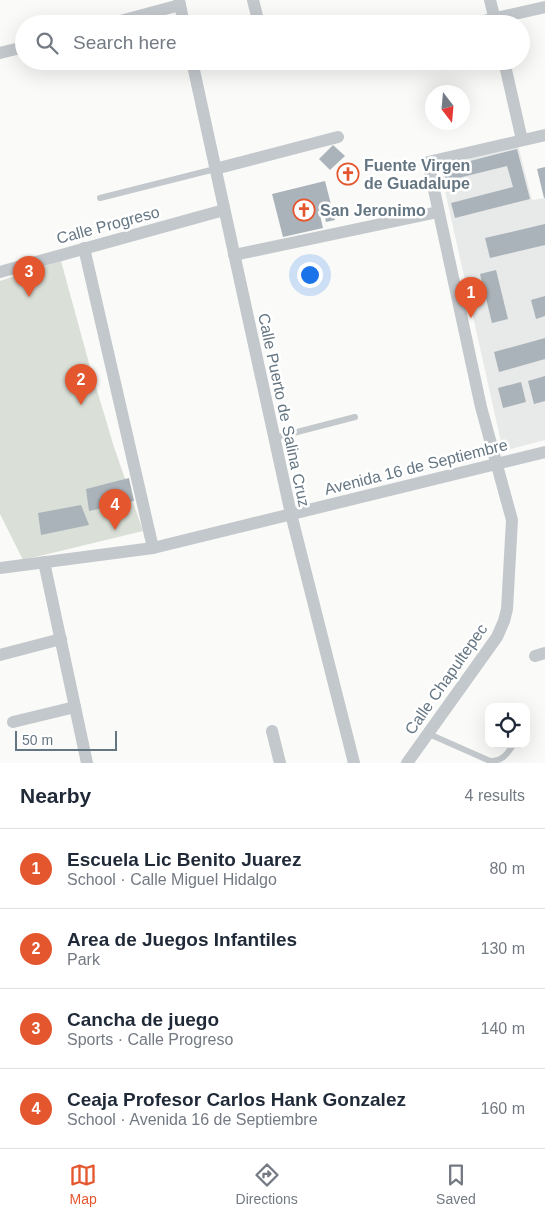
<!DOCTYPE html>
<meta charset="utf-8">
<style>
body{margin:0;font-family:Helvetica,sans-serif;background:#f6f6f7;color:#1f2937}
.controls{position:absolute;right:15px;bottom:15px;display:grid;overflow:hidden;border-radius:10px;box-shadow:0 5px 20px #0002}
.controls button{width:45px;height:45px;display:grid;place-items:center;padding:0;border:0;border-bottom:1px solid #e0e1e3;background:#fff;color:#1f2937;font:25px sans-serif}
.compass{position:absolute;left:425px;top:85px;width:45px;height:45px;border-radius:50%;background:#fff;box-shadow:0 5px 20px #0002;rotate:164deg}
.scale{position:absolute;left:15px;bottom:12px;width:102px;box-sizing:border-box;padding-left:5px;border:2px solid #657683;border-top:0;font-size:14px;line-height:18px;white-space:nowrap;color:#657683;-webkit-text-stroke:4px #fff;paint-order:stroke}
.you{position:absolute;left:309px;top:274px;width:18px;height:18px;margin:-12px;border:4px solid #fff;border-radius:50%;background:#1a73e8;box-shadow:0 0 0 8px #1a73e833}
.badge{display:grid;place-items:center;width:32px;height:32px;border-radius:50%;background:#e4572e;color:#fff;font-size:16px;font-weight:700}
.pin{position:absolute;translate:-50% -41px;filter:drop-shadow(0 1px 2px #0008)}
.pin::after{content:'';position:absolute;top:26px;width:18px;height:15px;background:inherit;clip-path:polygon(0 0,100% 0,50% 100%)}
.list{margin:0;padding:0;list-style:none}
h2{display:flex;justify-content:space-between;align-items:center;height:65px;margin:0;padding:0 20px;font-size:21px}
h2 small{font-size:16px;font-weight:400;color:#747a83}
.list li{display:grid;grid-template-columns:32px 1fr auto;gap:15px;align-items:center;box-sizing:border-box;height:80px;padding:0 20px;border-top:1px solid #e0e1e3}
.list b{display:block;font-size:19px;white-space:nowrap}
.list p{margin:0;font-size:16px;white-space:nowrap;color:#747a83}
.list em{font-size:16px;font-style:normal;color:#747a83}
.icon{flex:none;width:28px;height:28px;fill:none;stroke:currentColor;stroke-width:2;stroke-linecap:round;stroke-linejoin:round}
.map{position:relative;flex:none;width:545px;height:763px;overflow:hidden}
.search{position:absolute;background:#fff;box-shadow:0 5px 20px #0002;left:15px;right:15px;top:15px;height:55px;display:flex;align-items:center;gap:12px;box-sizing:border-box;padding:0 18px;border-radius:28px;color:#747a83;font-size:19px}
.sheet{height:385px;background:#fff}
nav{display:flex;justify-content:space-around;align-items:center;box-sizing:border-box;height:70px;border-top:1px solid #e0e1e3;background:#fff;font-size:14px;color:#747a83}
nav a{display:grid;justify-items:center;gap:2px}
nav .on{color:#e4572e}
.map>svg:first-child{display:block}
</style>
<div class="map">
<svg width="545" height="763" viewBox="0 0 545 763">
<rect width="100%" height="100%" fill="#fafaf8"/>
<polygon fill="#e8e9e9" points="518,145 532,200 545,198 545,440 503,451 439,164"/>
<polygon fill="#dadfd7" points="61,261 90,367 114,447 143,531 23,560 0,514 0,281"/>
<g fill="#aab3b9">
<polygon points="333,145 345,156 330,170 319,159"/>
<polygon points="517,149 530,199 455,218 451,203 513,187 507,166 446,181 443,168"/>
<polygon points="545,167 545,198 544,198 537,169"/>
<polygon points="325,181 335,220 326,222 324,214 320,215 323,228 283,237 272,194"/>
<polygon points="545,224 545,245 490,258 485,238"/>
<polygon points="496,270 508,319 492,323 480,274"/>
<polygon points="545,296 545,316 536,319 531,300"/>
<polygon points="545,338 545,359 499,372 494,352"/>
<polygon points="545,376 545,401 534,404 528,381"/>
<polygon points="521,382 526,402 503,408 498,388"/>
<polygon points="129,478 134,501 89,511 86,489"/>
<polygon points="81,505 89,525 41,535 38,513"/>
</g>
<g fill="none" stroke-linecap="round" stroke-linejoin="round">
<g stroke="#c3c8cc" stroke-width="6">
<polyline points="100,198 215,169"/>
<polyline points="274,438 355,417"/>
<path d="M429 734 490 761C503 761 507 754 514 744"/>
</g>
<g stroke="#c3c8cc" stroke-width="12">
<polyline points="179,0 184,24"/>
<polyline points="253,0 259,24"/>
<polyline points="490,0 496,24"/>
<polyline points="109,24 180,5"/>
<polyline points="470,24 545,7"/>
<polyline points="0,53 24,47"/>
<polyline points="192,61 291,514 354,763"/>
<polyline points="504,61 522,140"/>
<polyline points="215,169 338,137"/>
<polyline points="84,248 153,548"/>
<polyline points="234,255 438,212"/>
<polyline points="0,272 224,210"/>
<polyline points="44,562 87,763"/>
<polyline points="0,568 153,548 545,452"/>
<polyline points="0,655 61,639"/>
<polyline points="535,656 545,653"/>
<polyline points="13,722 75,707"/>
<polyline points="272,731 280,763"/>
<polyline points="407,763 497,637 504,621 507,609 512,520 481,407 428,162 545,135"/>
</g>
</g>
<defs>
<g id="church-ring" transform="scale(1.125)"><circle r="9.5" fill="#fff" stroke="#e4572e" stroke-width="1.5"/><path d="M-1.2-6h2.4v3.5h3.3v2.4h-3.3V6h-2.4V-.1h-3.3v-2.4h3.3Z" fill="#e4572e"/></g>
</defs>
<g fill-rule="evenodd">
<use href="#church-ring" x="348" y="174"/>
<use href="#church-ring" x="304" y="210"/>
</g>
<g text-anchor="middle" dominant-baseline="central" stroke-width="5" stroke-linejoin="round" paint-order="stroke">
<g font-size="16" font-weight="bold" fill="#657683" stroke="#fff" text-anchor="start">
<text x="364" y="165">Fuente Virgen<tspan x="364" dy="18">de Guadalupe</tspan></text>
<text x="320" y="210">San Jeronimo</text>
</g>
<g font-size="16" fill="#657683" stroke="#fff">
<text transform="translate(108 225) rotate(-15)">Calle Progreso</text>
<text transform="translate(284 410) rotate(78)">Calle Puerto de Salina Cruz</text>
<text transform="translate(416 467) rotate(-14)">Avenida 16 de Septiembre</text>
<text transform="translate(446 679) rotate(-55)">Calle Chapultepec</text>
</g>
</g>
</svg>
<div class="controls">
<button><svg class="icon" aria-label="locate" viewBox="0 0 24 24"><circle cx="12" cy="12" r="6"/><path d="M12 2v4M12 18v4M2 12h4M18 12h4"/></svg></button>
</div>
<svg class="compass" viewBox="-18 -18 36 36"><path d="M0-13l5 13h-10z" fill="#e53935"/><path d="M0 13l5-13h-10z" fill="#747a83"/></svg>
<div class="scale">50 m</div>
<div class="you"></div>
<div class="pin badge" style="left:471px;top:318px">1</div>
<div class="pin badge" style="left:81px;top:405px">2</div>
<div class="pin badge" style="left:29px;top:297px">3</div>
<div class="pin badge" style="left:115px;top:530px">4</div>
<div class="search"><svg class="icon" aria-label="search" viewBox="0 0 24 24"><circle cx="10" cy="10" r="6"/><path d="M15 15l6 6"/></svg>Search here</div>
</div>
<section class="sheet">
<h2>Nearby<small>4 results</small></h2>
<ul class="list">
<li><span class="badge">1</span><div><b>Escuela Lic Benito Juarez</b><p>School · Calle Miguel Hidalgo</p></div><em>80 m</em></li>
<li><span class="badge">2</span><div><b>Area de Juegos Infantiles</b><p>Park</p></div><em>130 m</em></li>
<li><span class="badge">3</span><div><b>Cancha de juego</b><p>Sports · Calle Progreso</p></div><em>140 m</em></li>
<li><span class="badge">4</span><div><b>Ceaja Profesor Carlos Hank Gonzalez</b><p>School · Avenida 16 de Septiembre</p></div><em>160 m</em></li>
</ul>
</section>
<nav>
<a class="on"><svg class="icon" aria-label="map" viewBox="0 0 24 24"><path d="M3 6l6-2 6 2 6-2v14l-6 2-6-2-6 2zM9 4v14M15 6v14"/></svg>Map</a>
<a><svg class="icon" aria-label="directions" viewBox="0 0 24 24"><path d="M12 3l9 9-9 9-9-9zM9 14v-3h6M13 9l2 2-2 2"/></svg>Directions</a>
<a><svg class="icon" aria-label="saved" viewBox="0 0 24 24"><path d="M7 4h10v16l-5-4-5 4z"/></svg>Saved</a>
</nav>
